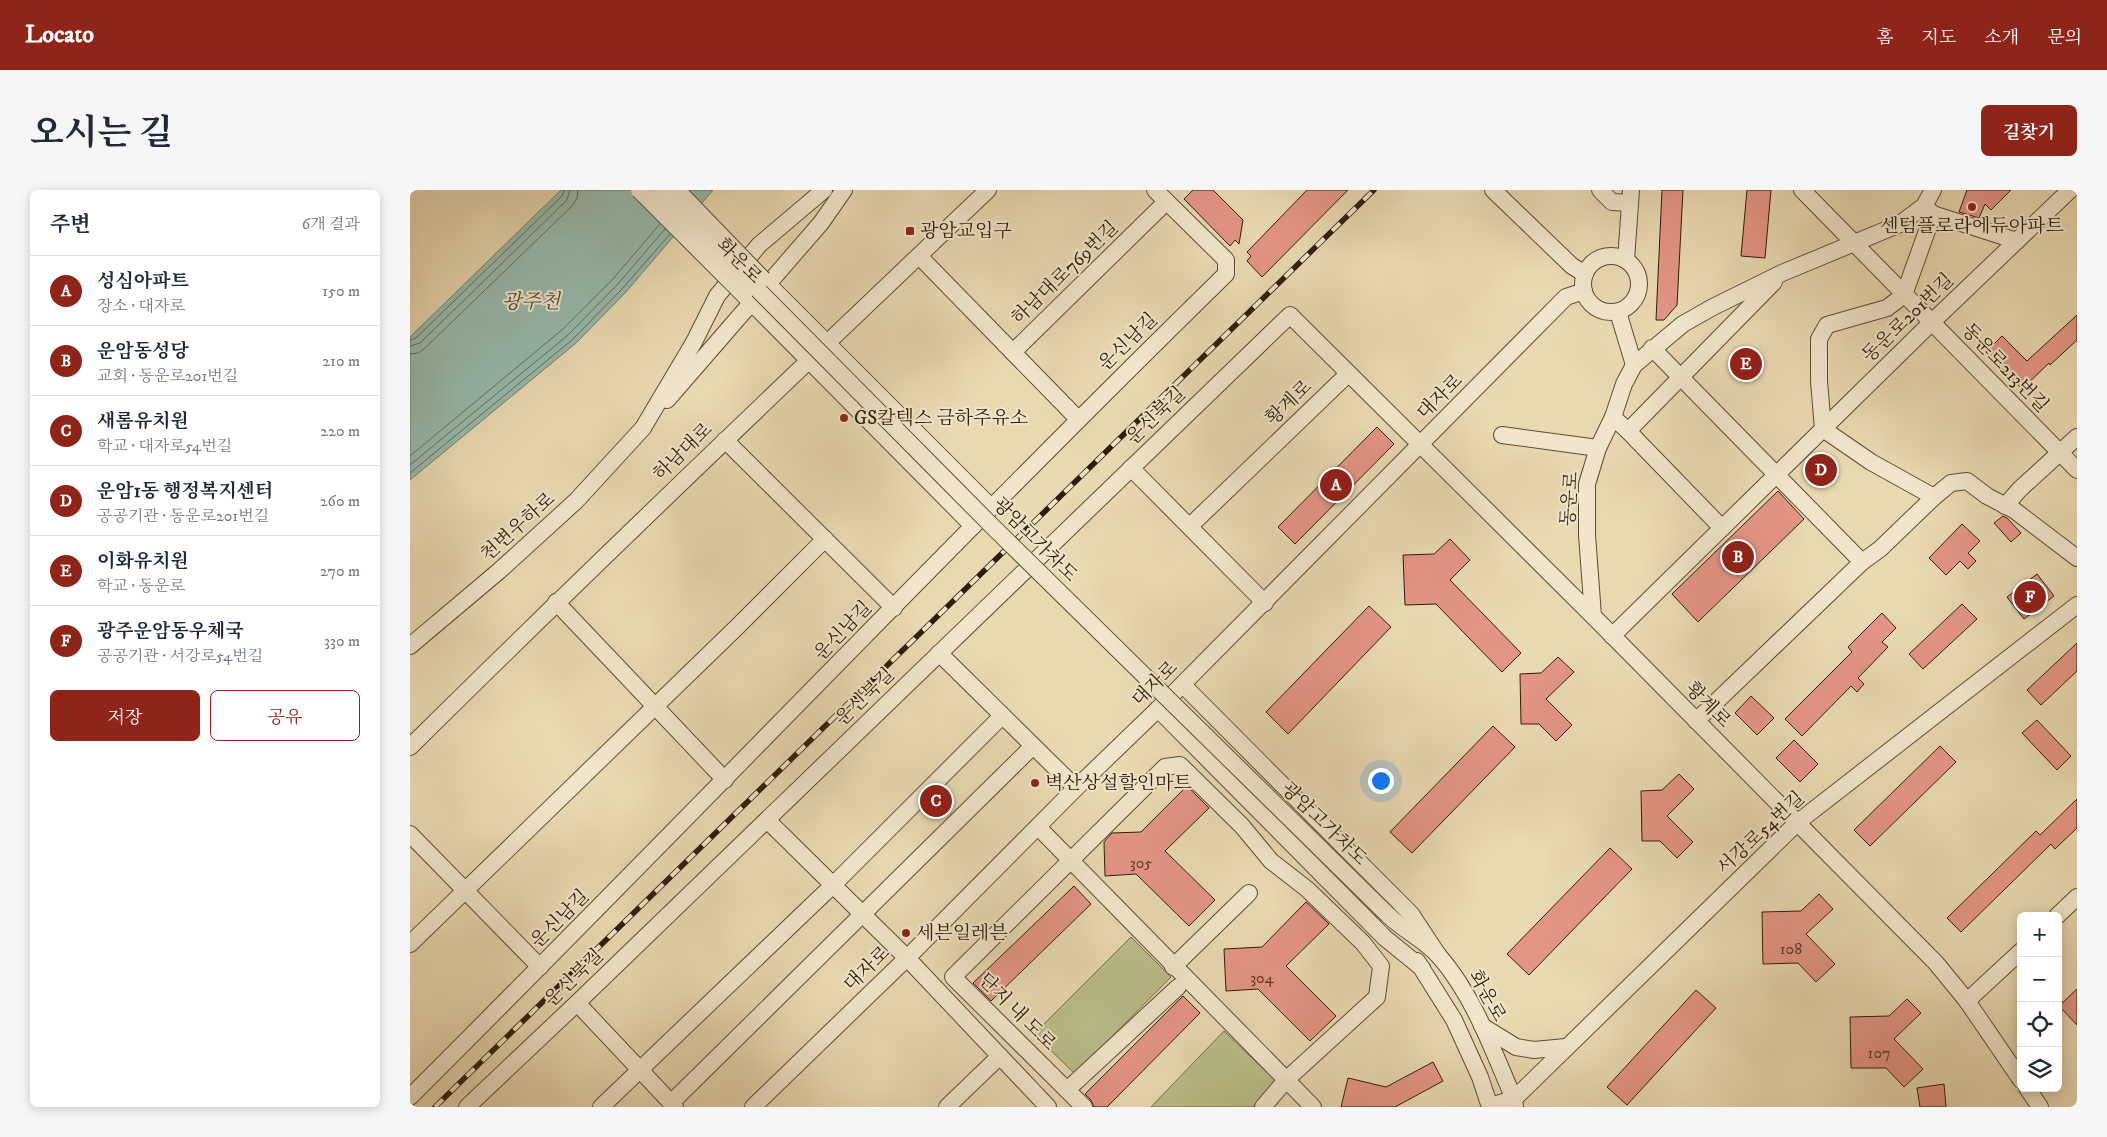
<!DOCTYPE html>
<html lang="ko">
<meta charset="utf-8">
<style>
body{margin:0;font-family:"IM FELL DW Pica","Noto Serif KR",serif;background:#f6f6f7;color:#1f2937}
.controls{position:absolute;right:15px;bottom:15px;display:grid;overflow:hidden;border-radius:8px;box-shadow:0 2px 12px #0003}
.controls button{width:45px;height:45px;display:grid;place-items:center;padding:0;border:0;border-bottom:1px solid #e0e1e3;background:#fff;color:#1f2937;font:25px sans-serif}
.you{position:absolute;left:970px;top:590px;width:18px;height:18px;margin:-12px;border:4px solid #fff;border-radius:50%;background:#1a73e8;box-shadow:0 0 0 8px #1a73e833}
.badge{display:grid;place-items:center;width:32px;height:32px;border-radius:50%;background:#8f2418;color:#fff;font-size:16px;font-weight:700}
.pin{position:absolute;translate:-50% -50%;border:2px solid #fff;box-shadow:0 1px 5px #0006}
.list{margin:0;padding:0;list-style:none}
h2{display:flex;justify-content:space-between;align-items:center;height:65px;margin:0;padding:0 20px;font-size:21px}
h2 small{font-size:16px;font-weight:400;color:#747a83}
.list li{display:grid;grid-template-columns:32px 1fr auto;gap:15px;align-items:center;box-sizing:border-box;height:70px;padding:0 20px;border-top:1px solid #e0e1e3}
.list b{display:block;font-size:19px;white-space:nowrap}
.list p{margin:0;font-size:16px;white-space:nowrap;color:#747a83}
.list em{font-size:16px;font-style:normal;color:#747a83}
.actions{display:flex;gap:10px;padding:15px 20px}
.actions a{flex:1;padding:11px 0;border:1px solid #8f2418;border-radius:8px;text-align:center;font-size:18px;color:#8f2418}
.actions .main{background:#8f2418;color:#fff}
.icon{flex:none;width:28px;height:28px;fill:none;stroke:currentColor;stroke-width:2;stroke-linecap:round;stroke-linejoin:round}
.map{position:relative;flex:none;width:1667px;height:917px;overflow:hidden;border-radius:8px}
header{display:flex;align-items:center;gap:30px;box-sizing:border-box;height:70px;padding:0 25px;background:#8f2418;color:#fff}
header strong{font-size:24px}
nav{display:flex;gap:28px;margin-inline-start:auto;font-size:18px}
.intro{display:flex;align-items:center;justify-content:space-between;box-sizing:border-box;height:120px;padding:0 30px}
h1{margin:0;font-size:35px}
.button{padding:12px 22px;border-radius:8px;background:#8f2418;color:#fff;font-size:18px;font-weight:700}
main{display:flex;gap:30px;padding:0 30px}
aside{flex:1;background:#fff;border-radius:8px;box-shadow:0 2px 12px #0003}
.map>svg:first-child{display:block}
</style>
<header>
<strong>Locato</strong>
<nav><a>홈</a><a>지도</a><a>소개</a><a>문의</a></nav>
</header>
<div class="intro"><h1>오시는 길</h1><a class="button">길찾기</a></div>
<main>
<aside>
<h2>주변<small>6개 결과</small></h2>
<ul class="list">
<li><span class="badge">A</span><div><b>성심아파트</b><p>장소 · 대자로</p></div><em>150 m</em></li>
<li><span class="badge">B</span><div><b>운암동성당</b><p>교회 · 동운로201번길</p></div><em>210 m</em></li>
<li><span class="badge">C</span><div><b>새롬유치원</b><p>학교 · 대자로54번길</p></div><em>220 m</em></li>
<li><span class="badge">D</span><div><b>운암1동 행정복지센터</b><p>공공기관 · 동운로201번길</p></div><em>260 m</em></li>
<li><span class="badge">E</span><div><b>이화유치원</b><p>학교 · 동운로</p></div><em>270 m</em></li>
<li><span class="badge">F</span><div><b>광주운암동우체국</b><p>공공기관 · 서강로54번길</p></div><em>330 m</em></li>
</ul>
<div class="actions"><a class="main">저장</a><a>공유</a></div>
</aside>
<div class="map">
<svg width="1667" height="917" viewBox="0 0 1667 917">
<rect width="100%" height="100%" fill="#e9d9b1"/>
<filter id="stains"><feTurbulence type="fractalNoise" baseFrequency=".004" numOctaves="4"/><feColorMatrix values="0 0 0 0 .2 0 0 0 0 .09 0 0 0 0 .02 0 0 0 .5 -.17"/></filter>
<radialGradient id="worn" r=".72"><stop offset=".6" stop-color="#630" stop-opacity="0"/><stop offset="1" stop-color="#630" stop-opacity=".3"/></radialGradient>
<g fill="#babe89" stroke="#746e48">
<polygon points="721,747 761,787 665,884 624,844"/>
<polygon points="814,841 867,892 843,917 741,917"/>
</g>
<polygon fill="#97baac" stroke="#6d7c6a" points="151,0 303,0 215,103 166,153 0,290 0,147"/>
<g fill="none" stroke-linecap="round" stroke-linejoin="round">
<g stroke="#626c5a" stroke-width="1">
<polyline points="0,150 6,148 152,6 154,0"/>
<polyline points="0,156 10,153 157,10 160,0"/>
<polyline points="0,164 8,163 14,159 162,16 167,8 168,0"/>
<polyline points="0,266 153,139 202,90 250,34"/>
<polyline points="0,275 158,145 207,95 255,39"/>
<polyline points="0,283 162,150 212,99 260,44"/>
</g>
</g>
<g fill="#e49585" stroke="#2e1e07">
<polygon points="783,0 803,0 833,30 829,54 825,50 820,56 774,9"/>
<polygon points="897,0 938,0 852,87 837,71 841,66 837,62"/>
<polygon points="1252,0 1273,0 1267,115 1254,130 1246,130"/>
<polygon points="1337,0 1361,0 1355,68 1331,66"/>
<polygon points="1557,0 1601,0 1581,20 1575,14 1569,28 1549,22"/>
<polygon points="1667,125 1667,150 1640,175 1639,173 1612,199 1576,162 1592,146 1617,171"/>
<polygon points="967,237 984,254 885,354 868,337"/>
<polygon points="1368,301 1394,329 1288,432 1262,404"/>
<polygon points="1593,326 1597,328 1611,343 1601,352 1584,333"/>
<polygon points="1552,334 1570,351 1558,363 1566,371 1558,379 1550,371 1536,385 1519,368"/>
<polygon points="1040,349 1060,370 1040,390 1111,463 1092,482 1026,414 995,415 993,365 1024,364"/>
<polygon points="1627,384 1644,406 1614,429 1597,407"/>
<polygon points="1552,414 1567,429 1513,479 1499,464"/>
<polygon points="959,416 981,437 878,544 856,522"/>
<polygon points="1472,423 1486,438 1472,452 1478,457 1448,488 1454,494 1447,502 1441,496 1392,546 1375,529 1442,462 1438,457"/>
<polygon points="1667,453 1667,481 1631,515 1617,500"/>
<polygon points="1148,467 1164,482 1136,509 1162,535 1146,551 1129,534 1111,534 1110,484 1131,483"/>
<polygon points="1341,506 1364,528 1347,545 1325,523"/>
<polygon points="1627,530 1661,566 1647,580 1612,543"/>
<polygon points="1083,536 1105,557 1002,663 980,642"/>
<polygon points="1384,550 1408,574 1390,592 1366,568"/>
<polygon points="1530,556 1546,572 1460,656 1444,640"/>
<polygon points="1269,584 1284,599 1257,626 1283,652 1267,668 1250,651 1232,651 1231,601 1252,600"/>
<polygon points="777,596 799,618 755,661 805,710 779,736 726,684 695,686 694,652 702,643 731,642"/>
<polygon points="1667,609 1667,638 1645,659 1641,654 1551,742 1537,728 1626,641 1630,645"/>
<polygon points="1200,658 1222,679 1119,785 1097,764"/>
<polygon points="664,696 681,714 581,811 563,793"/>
<polygon points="1409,704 1423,719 1396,744 1425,774 1406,792 1388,773 1353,774 1352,722 1391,721"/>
<polygon points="896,712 919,734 876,776 926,826 900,851 848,799 816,801 814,759 852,757"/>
<polygon points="1667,799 1667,835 1649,816"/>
<polygon points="1286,800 1306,818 1217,915 1197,897"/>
<polygon points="773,806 790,823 697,917 684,917 681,910 675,904"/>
<polygon points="1497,809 1511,823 1484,849 1513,879 1494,897 1476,878 1441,878 1440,827 1479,826"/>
<polygon points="1023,872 1033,891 985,917 931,917 938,888 976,897"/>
<polygon points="1534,894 1536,917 1510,917 1507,898"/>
</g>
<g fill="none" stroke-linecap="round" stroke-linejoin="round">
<g stroke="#5d4d32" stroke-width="18">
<g id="minor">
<polyline points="1083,0 1162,76 1175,84"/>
<polyline points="1190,0 1202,12 1220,13"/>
<polyline points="1392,0 1667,280"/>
<polyline points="1514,16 1523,24 1494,105 1477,118 1417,135 1409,149 1409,191 1413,239 1461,272 1524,307 1541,293 1557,291 1577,306 1604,320 1667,368"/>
<polyline points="1523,24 1607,51"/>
<circle cx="1201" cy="94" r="28"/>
<polyline points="509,66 668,229"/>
<polyline points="1216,70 1221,0"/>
<polyline points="353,89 581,317"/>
<polyline points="358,94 411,33 434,0"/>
<polyline points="334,105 563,336"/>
<polyline points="1208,122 1224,175"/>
<polyline points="1242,158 1452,372"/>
<polyline points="603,162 756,12"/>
<polyline points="257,210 342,112"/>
<polyline points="1203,227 1218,241 1364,92"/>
<polyline points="1218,241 1312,338"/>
<polyline points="1092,245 1188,258"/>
<polyline points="315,250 484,418"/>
<polyline points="721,278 855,413"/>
<polyline points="1595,316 1610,299 1667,247"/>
<polyline points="780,336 938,184"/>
<polyline points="146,412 315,590"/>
<polyline points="1183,426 1177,345 1177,294 1188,258 1203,227 1214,194 1224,175 1273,134 1303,117 1372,83 1490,34 1514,16 1523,0"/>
<polyline points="1202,446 1522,132 1660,0"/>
<polyline points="0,456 89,381 166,311 233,238 284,152 307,106 349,55 414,0"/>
<polyline points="529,463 666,598"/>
<polyline points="773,495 1001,724 1028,765"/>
<polyline points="748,519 975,748 1012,778"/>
<polyline points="1286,531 1452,372 1470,359 1524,307"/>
<path d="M0 557C190 369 384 184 578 0"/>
<polyline points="357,630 497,768 638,917"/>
<polyline points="628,637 903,917"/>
<polyline points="0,644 130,777"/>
<path d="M978 725C993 740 1015 750 1029 766 1064 806 1083 861 1104 909L1105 917"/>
<polyline points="1647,726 1667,707"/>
<polyline points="0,754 327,437 415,349"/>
<polyline points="1007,771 1044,830 1070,887 1080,917"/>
<polyline points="763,777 839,703"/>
<polyline points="1557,811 1611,761"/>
<polyline points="167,813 265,917"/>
<polyline points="1072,836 1106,857 1124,860 1156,857"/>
<polyline points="1617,898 1630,917"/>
<polyline points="657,900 768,797"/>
<path d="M0 907C274 634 540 354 816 84V70L745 0"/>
<polyline points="261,913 623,556"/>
<polyline points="1080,916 1104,909 1388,632 1667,415"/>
<polyline points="57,917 167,813 880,125 1183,426 1526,773 1557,811 1611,890"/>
<polyline points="191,917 422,696 592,526"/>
<polyline points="343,917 497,768 666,598 748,519 1156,107 1174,101"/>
<polyline points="537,917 590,866"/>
<polyline points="674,917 543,787 755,577 770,575 832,636 861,671 897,699 953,753 971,776 967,807 877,889 853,917"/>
</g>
</g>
<use href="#minor" stroke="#f1e6cc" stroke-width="16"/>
<g stroke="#2e1e07" stroke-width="5.5">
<polyline id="rail" points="25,917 964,0"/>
</g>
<use href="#rail" stroke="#f1e6cc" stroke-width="4" stroke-dasharray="11" stroke-linecap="butt"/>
<g stroke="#5d4d32" stroke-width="18" stroke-linecap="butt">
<g id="minor-bridge">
<polyline points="229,0 334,105"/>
<polyline points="249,0 582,336 978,725"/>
<polyline points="267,0 353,89"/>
</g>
</g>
<use href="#minor-bridge" stroke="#f1e6cc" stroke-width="16"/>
</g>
<g fill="#8f2418" stroke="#f1e6cc" stroke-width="2">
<circle cx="1562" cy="17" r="5"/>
<rect x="495" y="36" width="10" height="10" rx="2.5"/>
<circle cx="434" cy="228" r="5"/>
<circle cx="625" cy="593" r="5"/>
<circle cx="496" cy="743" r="5"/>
</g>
<g text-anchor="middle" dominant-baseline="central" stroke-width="4" stroke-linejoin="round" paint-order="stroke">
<g font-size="16" fill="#5c3c26">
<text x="731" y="673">305</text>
<text x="1381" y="759">108</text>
<text x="852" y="788">304</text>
<text x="1469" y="863">107</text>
</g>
<g font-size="19" fill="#2e1e07" stroke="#f1e6cc" text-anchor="start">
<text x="1562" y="36" text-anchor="middle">센텀플로라에듀아파트</text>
<text x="510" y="41">광암교입구</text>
<text x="444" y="228">GS칼텍스 금하주유소</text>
<text x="635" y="593">벽산상설할인마트</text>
<text x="506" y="743">세븐일레븐</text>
</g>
<g font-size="19" fill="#2e1e07" stroke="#f1e6cc">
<text transform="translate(329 71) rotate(45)">화운로</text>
<text transform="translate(655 83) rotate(-44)">하남대로769번길</text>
<text transform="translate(1498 128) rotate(-44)">동운로201번길</text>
<text transform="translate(718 152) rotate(-44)">운신남길</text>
<text transform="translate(1595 178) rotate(46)">동운로213번길</text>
<text transform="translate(1030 207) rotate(-45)">대자로</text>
<text transform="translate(879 213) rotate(-44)">황계로</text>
<text transform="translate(746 226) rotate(-44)">운신북길</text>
<text transform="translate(273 262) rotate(-44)">하남대로</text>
<text transform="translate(1160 309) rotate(-86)">동운로</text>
<text transform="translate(108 337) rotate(-42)">천변우하로</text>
<text transform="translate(625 350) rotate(45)">광암고가차도</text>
<text transform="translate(433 441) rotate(-46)">운신남길</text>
<text transform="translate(745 494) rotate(-45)">대자로</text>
<text transform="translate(455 507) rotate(-44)">운신북길</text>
<text transform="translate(1298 515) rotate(45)">황계로</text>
<text transform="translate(914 634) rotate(44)">광암고가차도</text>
<text transform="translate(1351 643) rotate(-43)">서강로54번길</text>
<text transform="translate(150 729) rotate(-45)">운신남길</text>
<text transform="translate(457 779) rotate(-44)">대자로</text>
<text transform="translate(164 788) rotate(-44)">운신북길</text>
<text transform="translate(1077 806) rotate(61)">화운로</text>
<text transform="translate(607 822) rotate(45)">단지 내 도로</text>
</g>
<g font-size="20" font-style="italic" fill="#4e4d39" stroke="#f1e6cc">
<text x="121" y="112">광주천</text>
</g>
</g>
<rect width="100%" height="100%" filter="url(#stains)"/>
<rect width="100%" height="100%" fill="url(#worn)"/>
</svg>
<div class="controls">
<button>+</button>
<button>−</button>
<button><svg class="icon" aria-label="locate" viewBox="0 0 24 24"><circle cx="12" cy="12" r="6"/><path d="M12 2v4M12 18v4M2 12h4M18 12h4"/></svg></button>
<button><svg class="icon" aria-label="layers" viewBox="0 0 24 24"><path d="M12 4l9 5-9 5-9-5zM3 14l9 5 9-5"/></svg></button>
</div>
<div class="you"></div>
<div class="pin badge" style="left:926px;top:295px">A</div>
<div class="pin badge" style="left:1328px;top:367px">B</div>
<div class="pin badge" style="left:526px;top:611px">C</div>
<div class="pin badge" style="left:1411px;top:280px">D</div>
<div class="pin badge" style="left:1336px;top:174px">E</div>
<div class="pin badge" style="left:1620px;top:407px">F</div>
</div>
</main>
